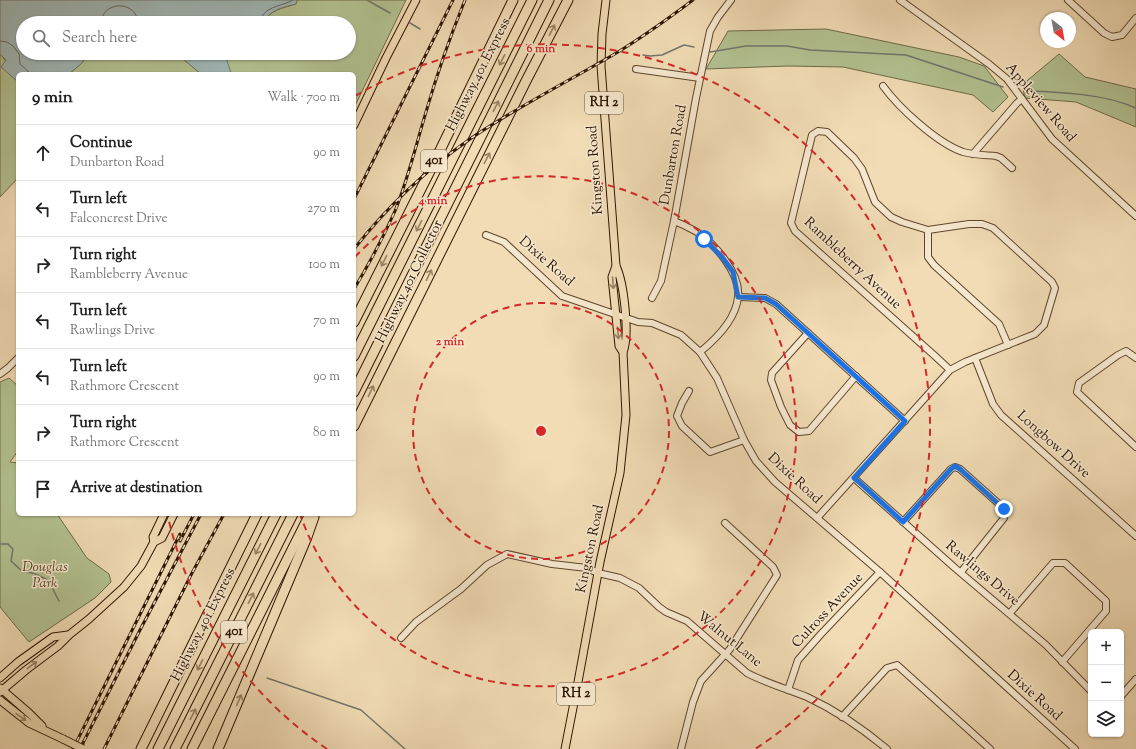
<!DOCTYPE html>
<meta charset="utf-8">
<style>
body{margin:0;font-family:"Sorts Mill Goudy",serif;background:#f2f2f2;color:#222}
.controls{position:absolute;right:12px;bottom:12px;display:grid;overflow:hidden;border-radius:6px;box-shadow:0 1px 3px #0004}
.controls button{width:36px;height:36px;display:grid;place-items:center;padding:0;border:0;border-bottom:1px solid #e0e0e0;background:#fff;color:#222;font:20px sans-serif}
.compass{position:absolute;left:1040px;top:12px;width:36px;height:36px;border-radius:50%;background:#fff;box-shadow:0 1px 3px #0004;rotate:149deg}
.stop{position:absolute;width:12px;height:12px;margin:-9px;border:3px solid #1a73e8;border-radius:50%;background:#fff}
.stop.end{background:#1a73e8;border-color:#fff;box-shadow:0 1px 4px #0008}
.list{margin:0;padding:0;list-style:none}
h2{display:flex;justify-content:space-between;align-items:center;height:52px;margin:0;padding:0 16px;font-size:17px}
h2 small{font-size:13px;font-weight:400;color:#767676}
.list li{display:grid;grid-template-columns:26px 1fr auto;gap:12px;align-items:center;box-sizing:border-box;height:56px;padding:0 16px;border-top:1px solid #e0e0e0}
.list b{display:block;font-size:15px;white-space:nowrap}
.list p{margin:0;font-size:13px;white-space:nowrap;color:#767676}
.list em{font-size:13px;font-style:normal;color:#767676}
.icon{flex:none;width:22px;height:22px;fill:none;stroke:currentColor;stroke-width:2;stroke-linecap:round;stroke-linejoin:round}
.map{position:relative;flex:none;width:1136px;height:749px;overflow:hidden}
.search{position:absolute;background:#fff;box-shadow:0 1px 3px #0004;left:16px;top:16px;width:340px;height:44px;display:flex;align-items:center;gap:10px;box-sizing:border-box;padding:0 14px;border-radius:22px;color:#767676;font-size:15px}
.panel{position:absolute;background:#fff;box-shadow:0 1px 3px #0004;left:16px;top:72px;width:340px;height:444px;border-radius:6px}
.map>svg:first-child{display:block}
</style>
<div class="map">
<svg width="1136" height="749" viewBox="0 0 1136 749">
<rect width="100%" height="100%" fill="#f1dcb5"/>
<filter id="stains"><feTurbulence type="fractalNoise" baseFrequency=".005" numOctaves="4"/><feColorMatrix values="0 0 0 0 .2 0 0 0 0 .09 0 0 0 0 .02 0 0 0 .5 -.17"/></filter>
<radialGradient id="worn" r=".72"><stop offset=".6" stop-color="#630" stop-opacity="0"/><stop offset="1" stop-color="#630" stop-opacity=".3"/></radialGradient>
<g fill="#b3c292" stroke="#706b49">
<path d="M297 0H406L354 108V74H224L227 73 225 57 247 53H349V23H264C268 10 284 8 296 4Z"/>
<polygon points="826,29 959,57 984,66 1008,97 993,112 973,95 843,67 788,66 706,69 728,31"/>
<polygon points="87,53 176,53 201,74 69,74 82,63"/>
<path d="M0 54C8 62 10 74 18 82V178L0 197Z"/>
<polygon points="1059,54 1085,77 1136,89 1136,127 1076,102 1025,98 1022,85"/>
<polygon points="9,378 18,386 18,451 10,462 18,463 18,514 57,514 87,558 109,574 111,582 95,598 29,642 0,607 0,382"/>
</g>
<g fill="#a0b9b9" stroke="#72776f">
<path d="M0 0H297L296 4C284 7 268 10 264 23H136L119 19 115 23H23V53H87L82 63 69 74H18V82L1 67 6 60 0 54Z"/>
<polygon points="176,53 261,53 261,54 251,60 241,55 226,57 231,73 224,74 201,74"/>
</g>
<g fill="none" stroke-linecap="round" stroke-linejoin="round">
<g stroke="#67665c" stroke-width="1">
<path d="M101 23C102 0 137 0 138 23"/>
<path d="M260 23C262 6 281 7 293 0"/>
<polyline points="0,41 7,42 13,46 19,54 20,64 31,74"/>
</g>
<g stroke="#72776f" stroke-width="1.5">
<polyline points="367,0 390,13"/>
<polyline points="410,23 420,29"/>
<polyline points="710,52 746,46 787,46 810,50 906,55 1003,87"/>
<polyline points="643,55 650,56 662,55 684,45 694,47"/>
<path d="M1027 91C1061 92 1105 94 1136 108"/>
<polyline points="0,544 8,544 13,549 11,561 23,572 33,573 48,580 59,601"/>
<polyline points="267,678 361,710 405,749"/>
</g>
<g stroke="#5f462d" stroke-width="8">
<g id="minor">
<polyline points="900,0 989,64 1007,79 1052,139 1136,216"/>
<polyline points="1068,0 1104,33 1112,37 1122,35 1136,18"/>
<polyline points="636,69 700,78"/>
<path d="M883 86C899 108 937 143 963 152 974 155 985 155 996 156L1001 158 1012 168"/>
<polyline points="973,154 1017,103 1022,99"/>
<path d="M674 221C682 224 690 228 697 232 715 244 741 274 738 297 736 319 716 339 700 352"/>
<polyline points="928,230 928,257 934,265 999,324 1008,345"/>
<polyline points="486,235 504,242 562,296 638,322 652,323 681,335 700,352 717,378 744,440 756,461 775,482 880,572 1075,749"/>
<polyline points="739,297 765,298 776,304 905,421"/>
<polyline points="652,298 661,281 674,221 696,98 710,31 718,17 731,0"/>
<polyline points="808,333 772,373 771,380 781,407 790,425 799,432 809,431 856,376"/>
<polyline points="975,358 993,404 1001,415 1136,536"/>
<polyline points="1136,358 1126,351 1118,355 1079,383 1077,392 1136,447"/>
<polyline points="0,374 8,368 18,358"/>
<polyline points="689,391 682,403 677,416 682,426 710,452 744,440"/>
<polyline points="854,478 955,568 1046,645 1091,691"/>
<polyline points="818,517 950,370 965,362 1035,334 1044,325 1055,288 1052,282 993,228 982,224 969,224 928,230 902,222 891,217 875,202 862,169 854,158 827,132 818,131 812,135 791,223 795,231 935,356 950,370"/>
<polyline points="903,522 951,469 955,467 960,469 999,504 1003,509 1004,518 961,572"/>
<polyline points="1010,613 1053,563 1065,563 1106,601 1106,611 1062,662"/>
<path d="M401 638 416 622 461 589 487 565 507 554 552 564 587 568 598 573 620 578 639 588 659 607 666 612 687 621 747 673C766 683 787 689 807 697 835 710 863 729 887 749"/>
<polyline points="788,690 798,660 821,634 880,572"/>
<polyline points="1121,696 1136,679"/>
<polyline points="842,717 887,668 897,665 990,749"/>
<polyline points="681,749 693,702 701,681 730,649 777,575 773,567 725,523"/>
</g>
</g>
<g stroke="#2e1400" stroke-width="9">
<g id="major">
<polyline points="354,125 386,58 416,0"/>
<polyline points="616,266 612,277 619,346 623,352"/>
<polyline points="154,542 153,537 164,514"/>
<polyline points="0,678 18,662 53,637 68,635"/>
<polyline points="0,688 29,713 42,726"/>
<polyline points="0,692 26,670 58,646 69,635 89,619 124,587 141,566 154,542 162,538 174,514"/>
<polyline points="0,700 29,723 63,739"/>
<path d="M565 749 578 682 600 562 620 473 626 415 623 352C630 335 624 283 616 266L601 66 602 34 606 0"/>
</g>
</g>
<g stroke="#2e1400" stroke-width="11">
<g id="highway">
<polyline points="354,322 430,171 513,0"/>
<polyline points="354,356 532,0"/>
<polyline points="354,392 549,0"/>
<polyline points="354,426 526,81 568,0"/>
<polyline points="141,749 257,514"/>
<polyline points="158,749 276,514"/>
<polyline points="175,749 293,514"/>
<polyline points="192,749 310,514"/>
<polyline points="218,749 307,537 314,517"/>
</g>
</g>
<use href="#minor" stroke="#f6e8cf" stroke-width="6"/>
<use href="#major" stroke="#f1dcb5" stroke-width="7"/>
<use href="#highway" stroke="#f1dcb5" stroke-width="9"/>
<g stroke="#2e1400" stroke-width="3">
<g id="rail">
<polyline points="354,199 453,0"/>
<path d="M354 249C387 207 426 170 470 139 517 107 569 81 618 52 644 36 669 18 693 0"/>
<path d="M354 289C369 264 383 238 395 211 408 179 416 145 426 112 437 74 450 37 465 0"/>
<polyline points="180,541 194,514"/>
<polyline points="73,749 180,534"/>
<polyline points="80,749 140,630 201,514"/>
<polyline points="104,749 192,573 224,514"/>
</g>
</g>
<use href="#rail" stroke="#f6e8cf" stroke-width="1.5" stroke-dasharray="4.5" stroke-linecap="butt"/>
<g stroke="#2e1400" stroke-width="9" stroke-linecap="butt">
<polyline id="major-bridge" points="63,739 83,749"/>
</g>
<use href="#major-bridge" stroke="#f1dcb5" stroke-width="7"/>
</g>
<defs><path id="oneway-shaft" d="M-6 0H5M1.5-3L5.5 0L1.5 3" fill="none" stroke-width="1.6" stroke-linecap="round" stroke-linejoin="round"/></defs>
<g stroke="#998264">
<use href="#oneway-shaft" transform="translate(552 30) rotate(-63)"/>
<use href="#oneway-shaft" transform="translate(502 60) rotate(117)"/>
<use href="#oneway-shaft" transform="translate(496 106) rotate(-63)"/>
<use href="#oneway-shaft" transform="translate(487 158) rotate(-63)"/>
<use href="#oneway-shaft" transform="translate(419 226) rotate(117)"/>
<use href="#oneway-shaft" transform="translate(384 261) rotate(117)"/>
<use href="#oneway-shaft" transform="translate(429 275) rotate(-64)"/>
<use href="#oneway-shaft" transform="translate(613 283) rotate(86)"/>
<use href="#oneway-shaft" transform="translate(618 333) rotate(85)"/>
<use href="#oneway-shaft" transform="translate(371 391) rotate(-64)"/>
<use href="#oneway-shaft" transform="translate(258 549) rotate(117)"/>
<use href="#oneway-shaft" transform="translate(251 598) rotate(-63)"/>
<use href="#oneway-shaft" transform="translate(32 665) rotate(-37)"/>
<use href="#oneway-shaft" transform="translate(200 665) rotate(117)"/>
<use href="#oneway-shaft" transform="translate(239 700) rotate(-67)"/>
<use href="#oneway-shaft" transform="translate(193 714) rotate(-63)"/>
<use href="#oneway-shaft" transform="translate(21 717) rotate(35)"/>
</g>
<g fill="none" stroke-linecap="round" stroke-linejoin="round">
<polyline stroke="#1a73e8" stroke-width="5" points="704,239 722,257 733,272 738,297 765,298 776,304 905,421 854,478 859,482 903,522 951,469 955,466 960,469 1004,509"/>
</g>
<g fill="none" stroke="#d62828" stroke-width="2" stroke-dasharray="7 5">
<circle cx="541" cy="431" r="128"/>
<path d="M355 257A255 255 0 1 1 300 514"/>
<path d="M327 749A383 383 0 0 1 168 517M355 96A383 383 0 0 1 755 749"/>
</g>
<g text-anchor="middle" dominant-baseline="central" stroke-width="3" stroke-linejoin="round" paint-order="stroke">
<g fill="#f6e8cf" stroke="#6a543e" stroke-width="1">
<rect x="585" y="92" width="38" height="22" rx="3"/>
<rect x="421" y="150" width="26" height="22" rx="3"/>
<rect x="221" y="621" width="26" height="22" rx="3"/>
<rect x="557" y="683" width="38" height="22" rx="3"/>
</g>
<g font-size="13" font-weight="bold" fill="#2e1400">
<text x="604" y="103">RH 2</text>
<text x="434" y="161">401</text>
<text x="234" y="632">401</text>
<text x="576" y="694">RH 2</text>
</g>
<g font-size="14" fill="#2e1400" stroke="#f6e8cf">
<text transform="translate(479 75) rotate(-63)">Highway 401 Express</text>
<text transform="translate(1040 103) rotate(49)">Appleview Road</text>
<text transform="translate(674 155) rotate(-80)">Dunbarton Road</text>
<text transform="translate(596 170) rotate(-94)">Kingston Road</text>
<text transform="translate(546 262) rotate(41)">Dixie Road</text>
<text transform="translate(852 264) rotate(43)">Rambleberry Avenue</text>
<text transform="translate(410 282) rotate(-64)">Highway 401 Collector</text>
<text transform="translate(1053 445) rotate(42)">Longbow Drive</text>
<text transform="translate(794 479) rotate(43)">Dixie Road</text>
<text transform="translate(591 549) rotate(-78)">Kingston Road</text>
<text transform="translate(982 574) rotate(40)">Rawlings Drive</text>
<text transform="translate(828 611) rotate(-47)">Culross Avenue</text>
<text transform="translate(204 625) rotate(-63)">Highway 401 Express</text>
<text transform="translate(729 640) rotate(39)">Walnut Lane</text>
<text transform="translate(1034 696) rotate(42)">Dixie Road</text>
</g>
<g font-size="14" font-style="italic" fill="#56482c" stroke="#f6e8cf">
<text x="45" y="568">Douglas<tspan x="45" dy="16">Park</tspan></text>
</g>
</g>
<circle cx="541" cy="431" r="6" fill="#d62828" stroke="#f6e8cf" stroke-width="2"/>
<g font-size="12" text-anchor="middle" font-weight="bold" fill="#d62828" stroke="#f6e8cf" stroke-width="3" stroke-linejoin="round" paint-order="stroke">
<text x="541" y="52">6 min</text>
<text x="433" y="204">4 min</text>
<text x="450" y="345">2 min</text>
</g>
<rect width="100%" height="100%" filter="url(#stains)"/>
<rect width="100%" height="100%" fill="url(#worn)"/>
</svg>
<div class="controls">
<button>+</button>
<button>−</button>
<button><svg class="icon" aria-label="layers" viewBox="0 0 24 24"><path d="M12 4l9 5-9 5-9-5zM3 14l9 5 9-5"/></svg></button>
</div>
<svg class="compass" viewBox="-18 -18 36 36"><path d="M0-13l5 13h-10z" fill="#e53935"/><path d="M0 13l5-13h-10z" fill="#767676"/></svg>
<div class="stop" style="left:704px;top:239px"></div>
<div class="stop end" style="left:1004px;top:509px"></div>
<div class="search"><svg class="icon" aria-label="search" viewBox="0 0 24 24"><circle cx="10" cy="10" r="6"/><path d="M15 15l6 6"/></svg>Search here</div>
<section class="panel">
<h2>9 min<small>Walk · 700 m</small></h2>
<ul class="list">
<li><svg class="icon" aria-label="ahead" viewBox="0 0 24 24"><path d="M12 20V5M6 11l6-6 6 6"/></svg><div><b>Continue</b><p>Dunbarton Road</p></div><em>90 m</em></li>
<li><svg class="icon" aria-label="left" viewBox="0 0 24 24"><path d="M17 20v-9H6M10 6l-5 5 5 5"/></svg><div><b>Turn left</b><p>Falconcrest Drive</p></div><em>270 m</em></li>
<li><svg class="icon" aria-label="right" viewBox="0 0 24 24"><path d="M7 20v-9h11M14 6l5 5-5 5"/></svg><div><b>Turn right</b><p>Rambleberry Avenue</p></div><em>100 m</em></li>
<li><svg class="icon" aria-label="left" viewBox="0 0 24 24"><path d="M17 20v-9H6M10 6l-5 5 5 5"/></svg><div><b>Turn left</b><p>Rawlings Drive</p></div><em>70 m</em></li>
<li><svg class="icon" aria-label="left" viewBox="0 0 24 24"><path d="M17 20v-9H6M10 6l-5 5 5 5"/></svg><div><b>Turn left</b><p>Rathmore Crescent</p></div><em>90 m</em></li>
<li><svg class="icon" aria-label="right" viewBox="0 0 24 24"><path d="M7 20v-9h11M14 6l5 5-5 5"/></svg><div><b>Turn right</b><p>Rathmore Crescent</p></div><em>80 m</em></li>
<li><svg class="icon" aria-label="arrive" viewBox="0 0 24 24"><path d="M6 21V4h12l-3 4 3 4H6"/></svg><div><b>Arrive at destination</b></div></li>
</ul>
</section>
</div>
